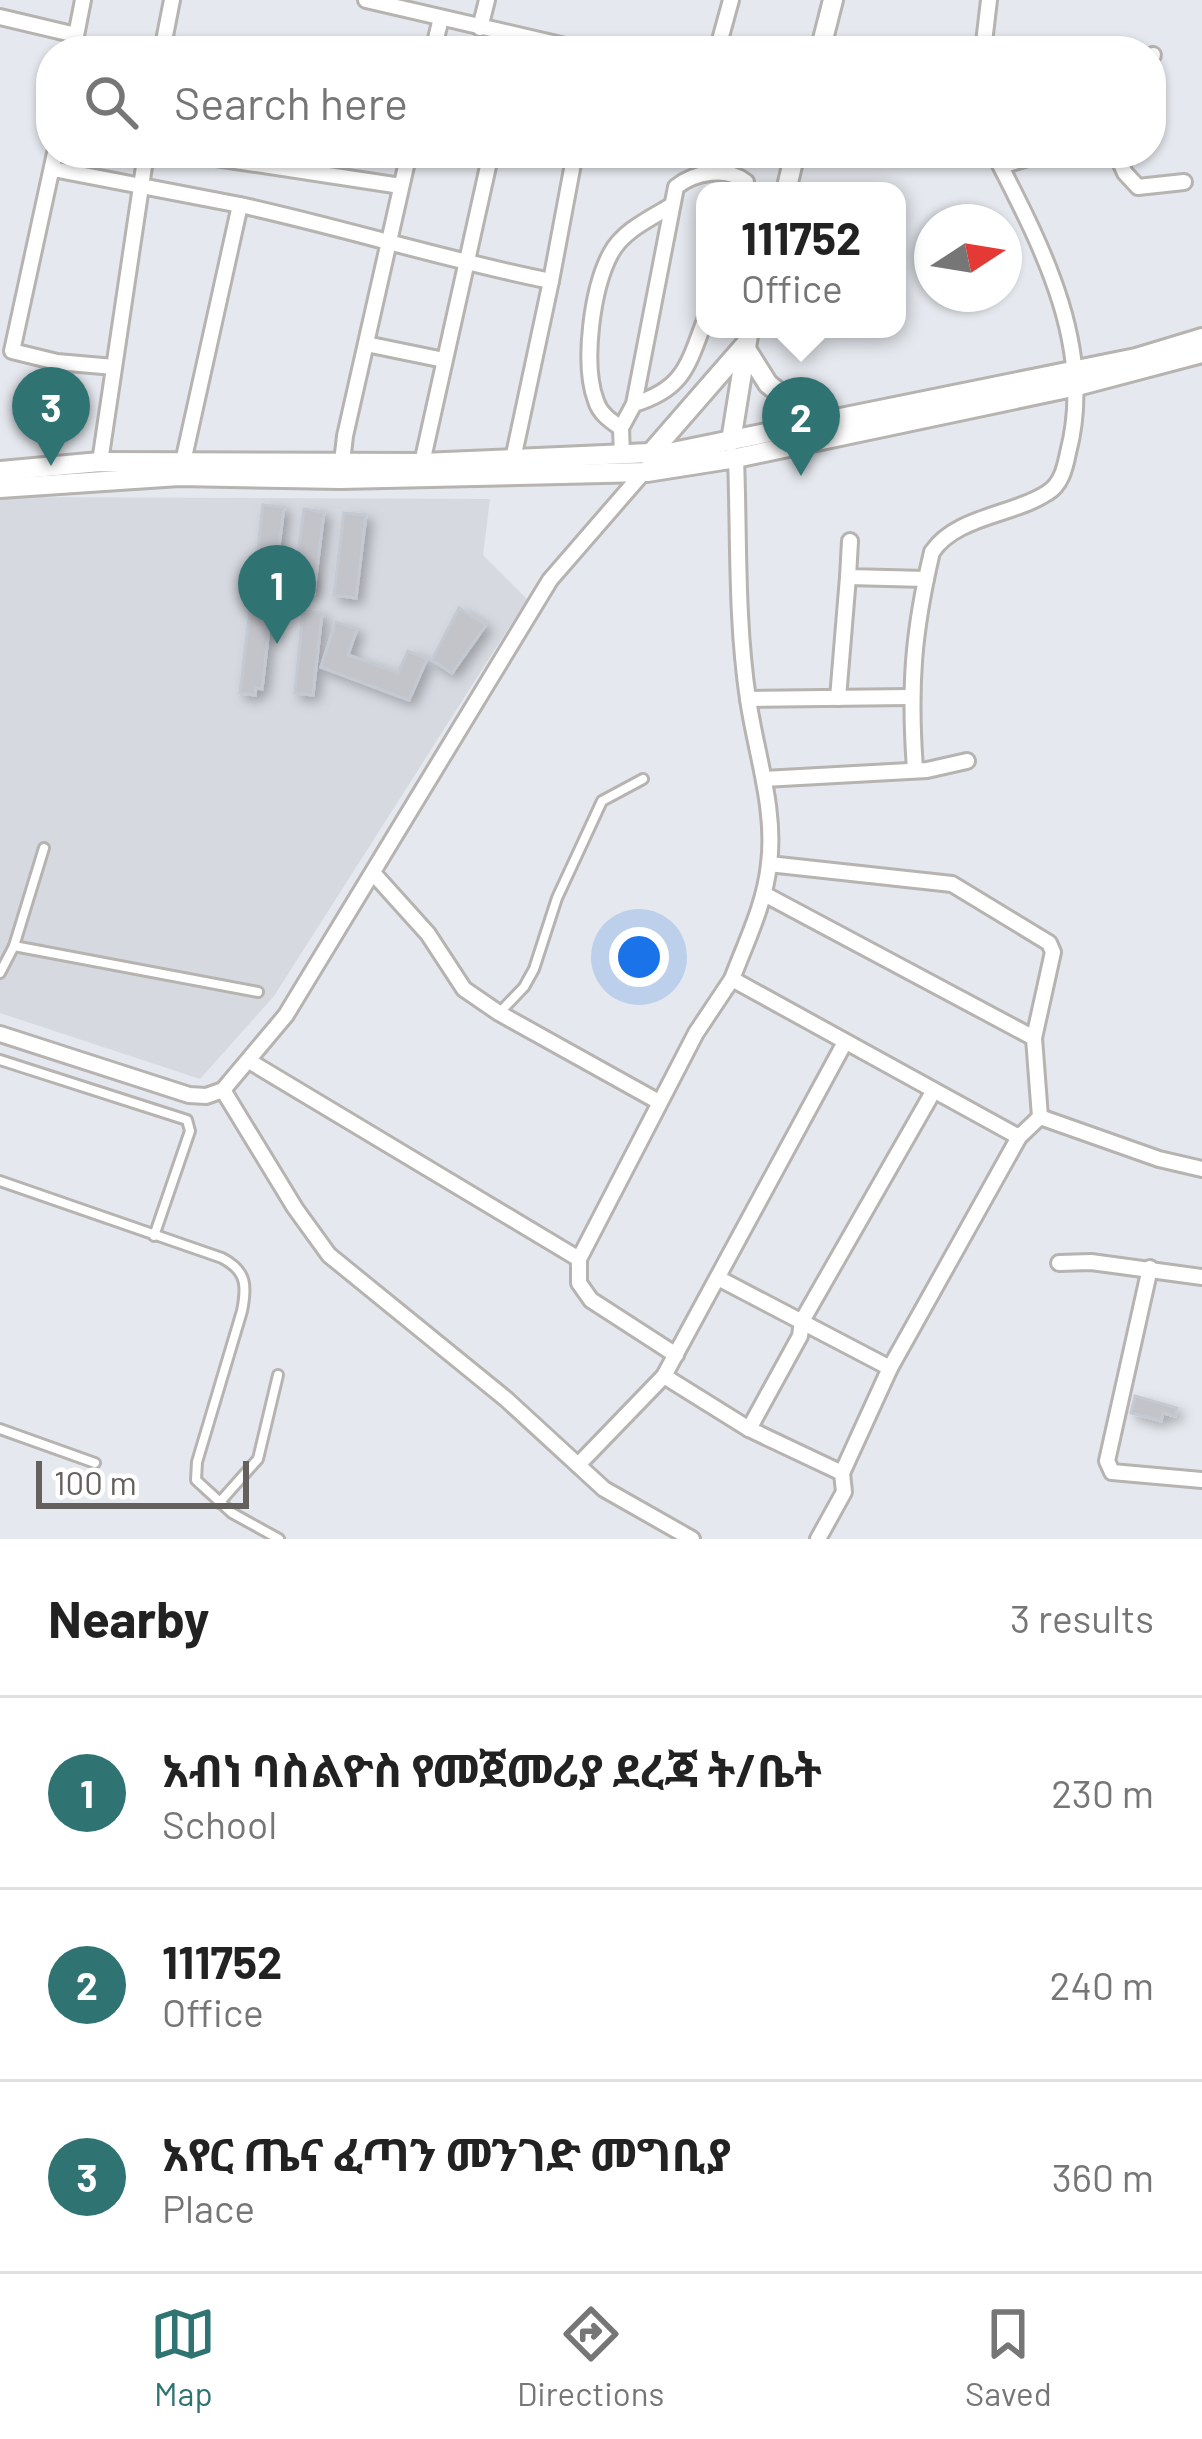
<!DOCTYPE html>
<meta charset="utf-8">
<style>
body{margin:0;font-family:Barlow,"Noto Sans Ethiopic",sans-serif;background:#f6f6f6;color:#222}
.compass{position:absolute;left:914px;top:204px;width:108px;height:108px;border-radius:50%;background:#fff;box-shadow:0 3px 9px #0004;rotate:78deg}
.scale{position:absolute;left:36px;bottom:30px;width:213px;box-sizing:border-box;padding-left:12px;border:6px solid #64605d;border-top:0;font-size:33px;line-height:42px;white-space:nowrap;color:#64605d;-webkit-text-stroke:9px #fff;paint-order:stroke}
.you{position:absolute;left:639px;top:957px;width:42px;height:42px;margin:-30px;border:9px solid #fff;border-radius:50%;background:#1a73e8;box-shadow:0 0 0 18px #1a73e833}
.badge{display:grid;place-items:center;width:78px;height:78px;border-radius:50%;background:#307373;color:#fff;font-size:39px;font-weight:700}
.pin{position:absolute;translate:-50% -99px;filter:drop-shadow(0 3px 6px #0008)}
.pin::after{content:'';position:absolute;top:63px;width:42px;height:36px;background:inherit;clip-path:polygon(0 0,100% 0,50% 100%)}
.popup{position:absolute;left:696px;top:182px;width:210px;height:156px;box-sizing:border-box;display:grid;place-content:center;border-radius:24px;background:#fff;filter:drop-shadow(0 3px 9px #0005);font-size:39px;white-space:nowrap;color:#767676}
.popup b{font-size:45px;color:#222}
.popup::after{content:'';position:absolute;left:50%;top:100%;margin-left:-24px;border:24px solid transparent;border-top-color:#fff}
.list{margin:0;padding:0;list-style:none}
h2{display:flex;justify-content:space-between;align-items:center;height:156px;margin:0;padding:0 48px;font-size:51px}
h2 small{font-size:39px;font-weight:400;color:#767676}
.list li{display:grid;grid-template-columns:78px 1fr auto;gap:36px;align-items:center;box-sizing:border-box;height:192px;padding:0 48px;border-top:3px solid #e0e0e0}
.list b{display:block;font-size:45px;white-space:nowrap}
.list p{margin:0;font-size:39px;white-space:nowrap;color:#767676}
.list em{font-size:39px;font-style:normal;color:#767676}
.icon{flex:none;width:66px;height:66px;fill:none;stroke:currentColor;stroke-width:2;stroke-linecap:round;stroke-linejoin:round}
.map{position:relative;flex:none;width:1202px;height:1539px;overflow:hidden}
.search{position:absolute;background:#fff;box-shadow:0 3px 9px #0004;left:36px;right:36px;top:36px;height:132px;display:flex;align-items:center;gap:30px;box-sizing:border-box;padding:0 42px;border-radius:48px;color:#767676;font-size:45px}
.sheet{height:732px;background:#fff}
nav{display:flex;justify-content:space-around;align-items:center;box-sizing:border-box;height:168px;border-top:3px solid #e0e0e0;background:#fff;font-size:33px;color:#767676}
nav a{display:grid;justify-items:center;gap:6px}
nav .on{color:#307373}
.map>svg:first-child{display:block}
</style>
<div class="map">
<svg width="1202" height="1539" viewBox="0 0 1202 1539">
<defs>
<filter id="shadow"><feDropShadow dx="5.5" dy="5.5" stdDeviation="6" flood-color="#0004"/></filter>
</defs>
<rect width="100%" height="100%" fill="#e5e8ee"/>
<polygon fill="#d6d9e0" points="0,497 490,499 483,555 527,599 274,996 200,1079 0,1013"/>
<g fill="#c2c4c9" stroke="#c4c9d2" stroke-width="3" filter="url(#shadow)">
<polygon points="263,505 284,507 274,586 254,584"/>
<polygon points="304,509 324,512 314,593 293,591"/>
<polygon points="344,513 366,515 356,598 334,595"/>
<polygon points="252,594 267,596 266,602 272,603 262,689 256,688 255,695 240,693"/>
<polygon points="459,608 486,625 452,673 432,660"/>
<polygon points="303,611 322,613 313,695 295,693"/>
<polygon points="336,622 357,629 348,655 398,673 408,651 427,659 409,700 321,667"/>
<polygon points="1135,1396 1177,1408 1175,1416 1163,1413 1161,1421 1131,1413"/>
</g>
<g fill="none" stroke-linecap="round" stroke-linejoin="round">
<g stroke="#b6b3b0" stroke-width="14">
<g id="service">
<polyline points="14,946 258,992"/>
<polyline points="0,973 14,946 44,848"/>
<polyline points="500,1012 524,987 534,969 557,898 602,801 643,779"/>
<polyline points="0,1060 187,1120 190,1131 154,1236"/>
<path d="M0 1181 222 1258C247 1271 247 1286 242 1311L197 1462 196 1480 232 1513 279 1539"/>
<polyline points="0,1429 95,1463"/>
<polyline points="219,1503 258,1459 278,1375"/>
</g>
</g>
<g stroke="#b6b3b0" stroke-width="20">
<g id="minor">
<polyline points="366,0 587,51"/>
<polyline points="0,17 76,35"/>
<polyline points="480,28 487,0"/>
<polyline points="163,43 199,51"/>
<polyline points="73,51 83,0"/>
<polyline points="162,51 172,0"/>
<polyline points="433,51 441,18"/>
<polyline points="717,51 731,0"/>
<polyline points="983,51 989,0"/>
<polyline points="1151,56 1153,55"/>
<polyline points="55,153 12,351 57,362 114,367"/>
<polyline points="183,153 401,186"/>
<polyline points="1116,153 1125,173 1138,187 1184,182"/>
<polyline points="1001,166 1045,153"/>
<polyline points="53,169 240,205"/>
<polyline points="366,344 444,360"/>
<path d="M634 404C684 389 688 365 705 320"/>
<path d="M621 428C611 421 600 414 596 401 582 364 592 288 611 253 623 231 649 219 669 207"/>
<path d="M622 456 621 428 634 404 676 187C695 172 726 166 746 182L745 191"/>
<path d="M736 458C739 538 736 619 748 699 756 754 776 809 769 864 765 904 746 942 732 979L1019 1137"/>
<polyline points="513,459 551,281"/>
<polyline points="100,462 146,153"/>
<path d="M183 462 240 205C345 228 445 260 551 281L575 153"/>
<polyline points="422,463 491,153"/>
<polyline points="341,471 345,436 409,153"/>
<polyline points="850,541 848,577 926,579"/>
<polyline points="838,698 848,577"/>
<polyline points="748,699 910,697"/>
<path d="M915 769C909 687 913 632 932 552 956 516 1014 515 1047 493 1061 485 1065 468 1068 453 1096 347 1041 245 994 153"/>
<polyline points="764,779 927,770 967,761"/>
<polyline points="769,864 952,884 1049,943 1053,952 1034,1038 1040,1117 1019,1137 890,1368 842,1473 844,1492 818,1539"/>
<polyline points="374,874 428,934 464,989 499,1013 659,1102"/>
<polyline points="764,894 1034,1038"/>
<polyline points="0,1034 189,1095 206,1096 223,1090 286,1015 550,580 648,467"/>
<polyline points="249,1061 579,1259 696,1033 732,979"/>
<polyline points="223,1090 295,1208 329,1255 506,1399 604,1489 692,1539"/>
<polyline points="1040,1117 1159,1159 1202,1169"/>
<polyline points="579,1259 579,1283 591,1300 676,1355"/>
<polyline points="1059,1263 1091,1262 1202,1277"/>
<polyline points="1150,1268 1107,1461 1112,1472 1202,1480"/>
<polyline points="718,1278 890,1368"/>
<polyline points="664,1376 749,1429 842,1473"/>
<polyline points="749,1429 800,1336 802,1321 933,1092"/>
<polyline points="578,1465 664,1376 844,1044"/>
</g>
</g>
<g stroke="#b6b3b0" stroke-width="24">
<g id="tertiary">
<polyline points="820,51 833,0"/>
<polyline points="786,191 795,153"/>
<polyline points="731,441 749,329"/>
<polyline points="650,454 744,346 768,384 817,423"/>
<polyline points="0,471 100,462 422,463 673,452 1136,358 1202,338"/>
<polyline points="0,488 179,476 340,479 647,472 736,458 1077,386 1202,353"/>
</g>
</g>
<use href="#service" stroke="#fff" stroke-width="8"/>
<use href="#minor" stroke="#fff" stroke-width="14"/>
<use href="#tertiary" stroke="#fff" stroke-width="18"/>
</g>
</svg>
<svg class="compass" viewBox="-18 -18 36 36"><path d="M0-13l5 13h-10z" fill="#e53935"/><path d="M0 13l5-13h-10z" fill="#767676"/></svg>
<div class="scale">100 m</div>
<div class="you"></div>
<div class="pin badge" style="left:277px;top:644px">1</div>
<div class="pin badge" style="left:801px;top:476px">2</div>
<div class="popup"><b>111752</b>Office</div>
<div class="pin badge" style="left:51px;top:466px">3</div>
<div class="search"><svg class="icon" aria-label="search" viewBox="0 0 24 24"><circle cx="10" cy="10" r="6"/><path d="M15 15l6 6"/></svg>Search here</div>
</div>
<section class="sheet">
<h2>Nearby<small>3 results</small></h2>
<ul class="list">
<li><span class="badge">1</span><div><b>አብነ ባስልዮስ የመጀመሪያ ደረጃ ት/ቤት</b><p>School</p></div><em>230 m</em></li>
<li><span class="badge">2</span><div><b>111752</b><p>Office</p></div><em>240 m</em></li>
<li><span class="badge">3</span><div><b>አየር ጤና ፈጣን መንገድ መግቢያ</b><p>Place</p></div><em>360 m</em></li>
</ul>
</section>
<nav>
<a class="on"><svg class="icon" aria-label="map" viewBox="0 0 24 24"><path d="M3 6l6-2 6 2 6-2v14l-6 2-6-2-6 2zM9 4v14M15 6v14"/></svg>Map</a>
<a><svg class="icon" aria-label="directions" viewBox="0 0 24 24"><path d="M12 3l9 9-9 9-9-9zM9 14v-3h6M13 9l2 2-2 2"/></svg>Directions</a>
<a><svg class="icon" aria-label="saved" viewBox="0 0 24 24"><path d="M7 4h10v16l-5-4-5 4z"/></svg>Saved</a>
</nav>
